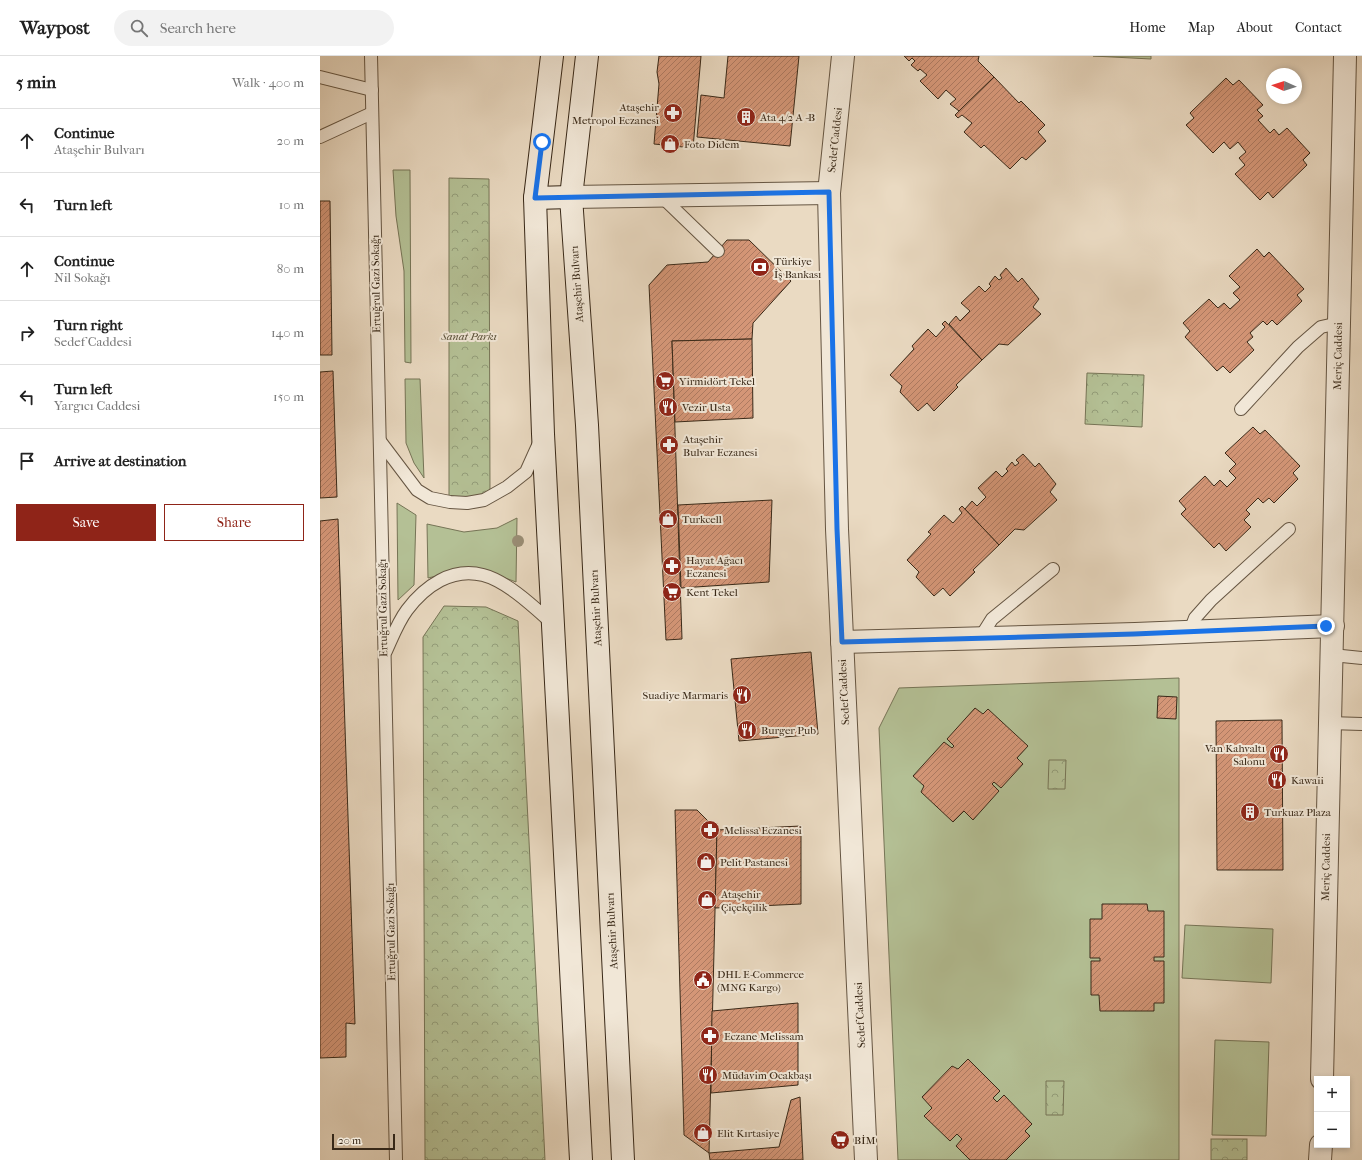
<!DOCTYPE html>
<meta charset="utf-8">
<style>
body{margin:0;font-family:"IM FELL French Canon",serif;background:#f2f2f2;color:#222}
.controls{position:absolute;right:12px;bottom:12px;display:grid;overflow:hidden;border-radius:0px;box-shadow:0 2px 6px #0003}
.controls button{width:36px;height:36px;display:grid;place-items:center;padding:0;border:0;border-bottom:1px solid #e0e0e0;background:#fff;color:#222;font:20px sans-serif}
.compass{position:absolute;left:946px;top:12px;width:36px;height:36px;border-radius:50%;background:#fff;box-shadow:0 2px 6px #0003;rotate:273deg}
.scale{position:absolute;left:12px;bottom:10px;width:63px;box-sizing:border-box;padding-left:4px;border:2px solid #392918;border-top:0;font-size:11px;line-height:14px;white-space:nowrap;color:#392918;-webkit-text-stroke:3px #f1e7d7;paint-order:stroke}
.stop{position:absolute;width:12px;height:12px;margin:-9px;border:3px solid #1a73e8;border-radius:50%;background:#fff}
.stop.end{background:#1a73e8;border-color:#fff;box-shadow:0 1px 4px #0008}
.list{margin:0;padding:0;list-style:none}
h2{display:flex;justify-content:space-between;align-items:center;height:52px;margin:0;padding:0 16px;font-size:17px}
h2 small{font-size:13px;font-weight:400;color:#767676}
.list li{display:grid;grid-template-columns:26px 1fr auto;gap:12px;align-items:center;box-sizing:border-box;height:64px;padding:0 16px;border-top:1px solid #e0e0e0}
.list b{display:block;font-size:15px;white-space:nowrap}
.list p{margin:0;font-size:13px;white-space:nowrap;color:#767676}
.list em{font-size:13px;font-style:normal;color:#767676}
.actions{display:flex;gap:8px;padding:12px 16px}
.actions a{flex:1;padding:9px 0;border:1px solid #8f2418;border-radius:0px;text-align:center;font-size:14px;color:#8f2418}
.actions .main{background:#8f2418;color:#fff}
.icon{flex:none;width:22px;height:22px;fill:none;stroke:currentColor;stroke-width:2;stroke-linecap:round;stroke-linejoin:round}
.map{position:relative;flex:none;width:1042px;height:1104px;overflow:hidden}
header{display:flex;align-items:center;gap:24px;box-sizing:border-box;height:56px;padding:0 20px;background:#fff;border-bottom:1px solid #e0e0e0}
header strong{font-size:19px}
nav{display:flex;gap:22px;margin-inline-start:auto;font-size:14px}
.search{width:280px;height:36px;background:#f2f2f2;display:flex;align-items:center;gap:10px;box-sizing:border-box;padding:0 14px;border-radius:22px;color:#767676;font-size:15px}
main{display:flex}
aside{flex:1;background:#fff}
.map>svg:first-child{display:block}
</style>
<header>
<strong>Waypost</strong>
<div class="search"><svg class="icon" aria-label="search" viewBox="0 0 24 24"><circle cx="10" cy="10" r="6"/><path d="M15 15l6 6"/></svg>Search here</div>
<nav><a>Home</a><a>Map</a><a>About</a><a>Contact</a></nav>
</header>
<main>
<aside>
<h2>5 min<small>Walk · 400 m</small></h2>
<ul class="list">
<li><svg class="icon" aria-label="ahead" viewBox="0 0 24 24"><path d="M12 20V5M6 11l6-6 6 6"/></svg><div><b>Continue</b><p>Ataşehir Bulvarı</p></div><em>20 m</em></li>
<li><svg class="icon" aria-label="left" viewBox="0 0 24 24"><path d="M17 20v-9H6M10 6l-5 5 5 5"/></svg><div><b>Turn left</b></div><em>10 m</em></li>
<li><svg class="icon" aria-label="ahead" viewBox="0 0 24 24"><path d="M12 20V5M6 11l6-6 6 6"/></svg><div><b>Continue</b><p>Nil Sokağı</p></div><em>80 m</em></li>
<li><svg class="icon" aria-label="right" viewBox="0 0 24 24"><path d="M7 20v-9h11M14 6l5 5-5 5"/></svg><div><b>Turn right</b><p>Sedef Caddesi</p></div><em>140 m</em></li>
<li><svg class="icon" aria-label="left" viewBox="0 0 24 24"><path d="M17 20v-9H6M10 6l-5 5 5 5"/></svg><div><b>Turn left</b><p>Yargıcı Caddesi</p></div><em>150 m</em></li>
<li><svg class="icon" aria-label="arrive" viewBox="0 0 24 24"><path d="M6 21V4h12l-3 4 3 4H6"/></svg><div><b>Arrive at destination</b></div></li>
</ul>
<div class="actions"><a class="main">Save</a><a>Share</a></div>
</aside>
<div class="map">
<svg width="1042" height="1104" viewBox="0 0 1042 1104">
<defs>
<pattern id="park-crowns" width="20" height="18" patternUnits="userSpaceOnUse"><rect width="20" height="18" fill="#b4c095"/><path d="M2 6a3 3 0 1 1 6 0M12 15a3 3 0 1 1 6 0" fill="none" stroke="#939c79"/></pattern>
<pattern id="building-hatch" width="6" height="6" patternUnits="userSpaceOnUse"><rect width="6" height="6" fill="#d49677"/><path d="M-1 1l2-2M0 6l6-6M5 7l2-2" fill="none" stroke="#ad7a61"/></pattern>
</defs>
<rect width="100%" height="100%" fill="#eadac2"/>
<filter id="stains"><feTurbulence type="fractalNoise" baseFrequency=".005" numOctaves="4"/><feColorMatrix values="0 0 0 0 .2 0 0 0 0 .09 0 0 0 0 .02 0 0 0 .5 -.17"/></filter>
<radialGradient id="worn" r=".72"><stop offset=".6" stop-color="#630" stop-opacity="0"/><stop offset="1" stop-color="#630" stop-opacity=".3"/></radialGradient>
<g fill="#b4c095" stroke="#767456">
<polygon points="73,114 90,114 91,307 85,306 84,215 76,160"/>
<polygon points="85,323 100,323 104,422 94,407 86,387"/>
<polygon points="77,447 96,459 94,529 78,544"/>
<polygon points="197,462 196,526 167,515 138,515 108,522 107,468 144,476 177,472"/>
<polygon points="859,622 859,1104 578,1104 559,672 579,632"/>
<polygon points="865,869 953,873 951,927 862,922"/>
<polygon points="895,984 949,986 946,1080 892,1079"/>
</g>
<g fill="url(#park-crowns)" stroke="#767456">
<polygon points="773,0 831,0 831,3"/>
<polygon points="129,122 169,123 170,438 149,442 129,441"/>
<polygon points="767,317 824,319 822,371 765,368"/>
<polygon points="124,550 166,551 198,565 225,1104 105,1104 103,581"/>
<polygon points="729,704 746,704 745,733 728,733"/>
<polygon points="726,1025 744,1025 743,1059 726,1059"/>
<rect x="891" y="1083" width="36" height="21"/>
</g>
<g fill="url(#building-hatch)" stroke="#392918">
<polygon points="339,0 381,0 373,92 334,88 339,28 337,16"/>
<polygon points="408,0 479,0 470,90 377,81 381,39 404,42"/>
<polygon points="584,0 659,0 658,5 674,21 639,55 630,48 636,43 626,34 618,43 600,25 607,19 600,13 598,15 591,9 595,5 592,2 589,5"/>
<polygon points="674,21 699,47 701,45 725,69 718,76 726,85 706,104 702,101 690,113 664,89 661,92 644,76 652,67 642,59 638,62 635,59"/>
<polygon points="906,22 913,29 919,24 943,49 937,54 943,60 938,64 950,77 954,73 959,79 967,72 990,97 983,104 987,109 953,142 948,136 940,144 915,118 925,109 919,102 926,96 918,86 910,93 904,86 893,97 866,69 874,62 870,57"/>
<polygon points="0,145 10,145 12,299 0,299"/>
<polygon points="407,184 429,184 471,225 433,267 432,283 352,285 362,583 346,584 329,229 347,209 388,206"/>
<polygon points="937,193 944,201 949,196 984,233 977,239 982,245 957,269 952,264 947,269 943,265 930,277 933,281 927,286 934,294 910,317 903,310 897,315 865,281 870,275 863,267 889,243 898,252 904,247 910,253 920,244 913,237 920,231 909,220"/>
<polygon points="686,212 698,226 702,222 719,243 713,251 721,258 688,289 679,288 662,304 629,268 636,260 640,265 650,255 641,247 659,230 665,236 671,230 669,228 675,220 679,224 682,222 680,219"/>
<polygon points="625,265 662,304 636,329 638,331 614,355 607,347 598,355 580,336 582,330 570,319 594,293 592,290 608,273 616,281 625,271 622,268"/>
<polygon points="432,283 433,362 355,366 352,285"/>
<polygon points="13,315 17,441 0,442 0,316"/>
<polygon points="933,371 940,378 945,374 980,410 973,417 978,423 954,447 949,442 943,447 938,442 926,454 930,458 924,464 931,471 906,495 899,487 894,492 861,458 866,453 859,445 885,420 894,430 900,424 907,431 916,422 909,415 916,408 905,397"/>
<polygon points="703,398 715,411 719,407 736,428 730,436 737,444 704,474 695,473 679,489 645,453 652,445 657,450 666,441 658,432 676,415 682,421 688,415 686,413 692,406 695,410 699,407 696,404"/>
<polygon points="452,444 449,526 361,532 358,449"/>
<polygon points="642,450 679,489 653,514 655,516 630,540 623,532 614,540 596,521 599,516 587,504 611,478 608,476 624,459 633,467 642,457 639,453"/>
<polygon points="18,463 35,968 26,967 26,1001 0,1002 0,465"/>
<polygon points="491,596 498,678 419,685 411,603"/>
<polygon points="838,640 857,641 856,663 837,662"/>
<polygon points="655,652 663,658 668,653 708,690 697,702 703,708 681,732 674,726 672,728 679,735 653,764 644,755 633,766 601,736 604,730 593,720 624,686 632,692 634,690 627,683"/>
<polygon points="962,664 963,814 897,814 896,665"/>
<polygon points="355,754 377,754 397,774 389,1097 364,1079"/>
<polygon points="481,770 481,848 395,852 397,774"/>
<polygon points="782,848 827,848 828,855 844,855 844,901 834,901 834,905 844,905 844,947 834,947 834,955 780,955 779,939 771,939 771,905 780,905 780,902 770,902 770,863 782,863"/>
<polygon points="478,947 478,1029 391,1037 392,955"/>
<polygon points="648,1003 680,1035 673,1042 677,1046 684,1039 712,1068 705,1075 710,1080 686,1104 650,1104 636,1090 642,1083 637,1078 630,1085 604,1060 612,1052 602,1041 632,1010 638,1013"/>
<polygon points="480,1041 483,1104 390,1104 389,1097 459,1091 471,1044"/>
</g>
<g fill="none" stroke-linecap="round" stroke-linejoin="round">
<g stroke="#655542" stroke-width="14">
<g id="service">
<polyline points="51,0 76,1104"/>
<polyline points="0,21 52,34"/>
<polyline points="0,81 52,57"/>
<polyline points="341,140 398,195"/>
<polyline points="921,353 978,291 1001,271 1019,267"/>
<polyline points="60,385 97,434 110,442 130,446 147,447 164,444 187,431 206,416 220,385"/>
<polyline points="870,575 875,562 891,544 969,473"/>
<polyline points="660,582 672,563 733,513"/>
<path d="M66 595C72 582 78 566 87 554 105 530 132 511 163 519 187 525 215 552 233 568"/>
<polyline points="1012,599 1042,602"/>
<polyline points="1009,667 1042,668"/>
</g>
</g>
<g stroke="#655542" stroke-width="24">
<g id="minor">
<polyline points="523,0 509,137 517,473 546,1104"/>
<polyline points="251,141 509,137"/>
<polyline points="522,586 815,578 1013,570"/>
<polyline points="1002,1023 1025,0"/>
<polyline points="1000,1104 1001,1089"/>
</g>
</g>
<g stroke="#392918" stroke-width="24">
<g id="secondary">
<polyline points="232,0 215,142 223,378 261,1104"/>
<polyline points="267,0 251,141 267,369 303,1104"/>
<polyline points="215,142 251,141"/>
</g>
</g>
<use href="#service" stroke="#f1e7d7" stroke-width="12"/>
<use href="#minor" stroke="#f1e7d7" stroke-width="22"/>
<use href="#secondary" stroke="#f1e7d7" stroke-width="22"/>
</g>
<circle fill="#9a8e76" cx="198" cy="485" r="6"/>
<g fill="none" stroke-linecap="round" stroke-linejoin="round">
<polyline stroke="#1a73e8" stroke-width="5" points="222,86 215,142 509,136 517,473 522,586 814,578 1006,570"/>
</g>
<defs>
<g id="pharmacy-disc" transform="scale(1)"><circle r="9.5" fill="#8f2418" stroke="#f1e7d7"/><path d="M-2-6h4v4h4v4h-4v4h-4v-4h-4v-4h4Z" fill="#fff"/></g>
<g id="building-disc" transform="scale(1)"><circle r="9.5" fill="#8f2418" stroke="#f1e7d7"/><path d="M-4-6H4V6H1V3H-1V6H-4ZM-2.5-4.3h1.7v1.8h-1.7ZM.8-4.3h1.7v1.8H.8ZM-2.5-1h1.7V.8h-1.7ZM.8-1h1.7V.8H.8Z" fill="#fff"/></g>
<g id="shop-disc" transform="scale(1)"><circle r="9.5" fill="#8f2418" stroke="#f1e7d7"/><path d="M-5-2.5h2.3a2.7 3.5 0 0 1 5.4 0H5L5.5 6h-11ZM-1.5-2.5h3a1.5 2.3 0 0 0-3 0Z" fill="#fff"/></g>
<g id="bank-disc" transform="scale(1)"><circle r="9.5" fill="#8f2418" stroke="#f1e7d7"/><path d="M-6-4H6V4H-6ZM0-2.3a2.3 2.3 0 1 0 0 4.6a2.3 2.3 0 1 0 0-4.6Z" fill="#fff"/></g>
<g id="supermarket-disc" transform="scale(1)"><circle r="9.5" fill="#8f2418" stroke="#f1e7d7"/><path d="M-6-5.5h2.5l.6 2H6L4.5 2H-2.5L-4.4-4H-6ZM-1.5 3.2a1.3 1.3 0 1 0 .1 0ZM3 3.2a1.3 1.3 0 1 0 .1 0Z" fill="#fff"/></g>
<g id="restaurant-disc" transform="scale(1)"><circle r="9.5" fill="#8f2418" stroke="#f1e7d7"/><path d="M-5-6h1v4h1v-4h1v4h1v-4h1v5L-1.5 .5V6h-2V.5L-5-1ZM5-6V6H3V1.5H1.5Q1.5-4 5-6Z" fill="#fff"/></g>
<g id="civic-disc" transform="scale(1)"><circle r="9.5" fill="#8f2418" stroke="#f1e7d7"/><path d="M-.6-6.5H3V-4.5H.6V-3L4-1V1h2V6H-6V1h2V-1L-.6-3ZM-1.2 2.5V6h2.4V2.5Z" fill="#fff"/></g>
</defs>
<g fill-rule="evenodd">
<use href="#pharmacy-disc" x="353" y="57"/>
<use href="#building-disc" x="426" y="61"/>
<use href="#shop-disc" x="350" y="88"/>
<use href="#bank-disc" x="440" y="211"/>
<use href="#supermarket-disc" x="345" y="325"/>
<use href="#restaurant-disc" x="348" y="351"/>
<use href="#pharmacy-disc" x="349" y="389"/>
<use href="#shop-disc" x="348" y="463"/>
<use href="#pharmacy-disc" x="352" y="510"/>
<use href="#supermarket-disc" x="352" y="536"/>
<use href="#restaurant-disc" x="422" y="639"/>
<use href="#restaurant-disc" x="427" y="674"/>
<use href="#restaurant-disc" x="959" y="698"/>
<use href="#restaurant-disc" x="957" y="724"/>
<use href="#building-disc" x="930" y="756"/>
<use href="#pharmacy-disc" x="390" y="774"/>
<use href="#shop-disc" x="386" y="806"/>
<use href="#shop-disc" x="387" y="844"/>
<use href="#civic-disc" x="383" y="924"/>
<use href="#pharmacy-disc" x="390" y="980"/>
<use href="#restaurant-disc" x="388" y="1019"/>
<use href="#shop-disc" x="383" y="1077"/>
<use href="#supermarket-disc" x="520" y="1084"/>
</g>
<g text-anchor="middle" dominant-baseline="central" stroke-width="4" stroke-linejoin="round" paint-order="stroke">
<g font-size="11" fill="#392918" stroke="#f1e7d7" text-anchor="start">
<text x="339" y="51" text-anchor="end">Ataşehir<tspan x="339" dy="13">Metropol Eczanesi</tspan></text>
<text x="440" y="61">Ata 4/2 A -B</text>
<text x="364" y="88">Foto Didem</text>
<text x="454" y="205">Türkiye<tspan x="454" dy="13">İş Bankası</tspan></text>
<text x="359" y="325">Yirmidört Tekel</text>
<text x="362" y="351">Vezir Usta</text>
<text x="363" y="383">Ataşehir<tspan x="363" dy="13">Bulvar Eczanesi</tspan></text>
<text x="362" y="463">Turkcell</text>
<text x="366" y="504">Hayat Ağacı<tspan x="366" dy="13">Eczanesi</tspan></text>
<text x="366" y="536">Kent Tekel</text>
<text x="408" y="639" text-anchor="end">Suadiye Marmaris</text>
<text x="441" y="674">Burger Pub</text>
<text x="945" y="692" text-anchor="end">Van Kahvaltı<tspan x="945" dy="13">Salonu</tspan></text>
<text x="971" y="724">Kawaii</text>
<text x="944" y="756">Turkuaz Plaza</text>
<text x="404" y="774">Melissa Eczanesi</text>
<text x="400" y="806">Pelit Pastanesi</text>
<text x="401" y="838">Ataşehir<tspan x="401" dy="13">Çiçekçilik</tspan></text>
<text x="397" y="918">DHL E-Commerce<tspan x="397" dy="13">(MNG Kargo)</tspan></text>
<text x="404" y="980">Eczane Melissam</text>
<text x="402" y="1019">Müdavim Ocakbaşı</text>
<text x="397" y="1077">Elit Kırtasiye</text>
<text x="534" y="1084">BİM</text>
</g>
<g font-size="11" fill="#392918" stroke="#f1e7d7">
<text transform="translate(515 84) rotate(-84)">Sedef Caddesi</text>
<text transform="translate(56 228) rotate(-91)">Ertuğrul Gazi Sokağı</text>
<text transform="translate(257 228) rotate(-94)">Ataşehir Bulvarı</text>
<text transform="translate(1018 300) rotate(-89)">Meriç Caddesi</text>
<text transform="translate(63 552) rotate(-91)">Ertuğrul Gazi Sokağı</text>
<text transform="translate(276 552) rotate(-93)">Ataşehir Bulvarı</text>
<text transform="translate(524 636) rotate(-93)">Sedef Caddesi</text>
<text transform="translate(1006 811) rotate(-89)">Meriç Caddesi</text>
<text transform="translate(292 875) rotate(-93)">Ataşehir Bulvarı</text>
<text transform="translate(71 876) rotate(-91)">Ertuğrul Gazi Sokağı</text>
<text transform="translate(540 959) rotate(-93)">Sedef Caddesi</text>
</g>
<g font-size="11" font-style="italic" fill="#584f37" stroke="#f1e7d7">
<text x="149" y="280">Sanat Parkı</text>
</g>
</g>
<rect width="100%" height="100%" filter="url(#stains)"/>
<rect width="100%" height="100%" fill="url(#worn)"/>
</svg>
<div class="controls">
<button>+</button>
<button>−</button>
</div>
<svg class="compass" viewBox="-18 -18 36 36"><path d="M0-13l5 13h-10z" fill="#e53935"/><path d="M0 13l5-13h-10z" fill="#767676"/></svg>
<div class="scale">20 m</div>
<div class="stop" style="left:222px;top:86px"></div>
<div class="stop end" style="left:1006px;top:570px"></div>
</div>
</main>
